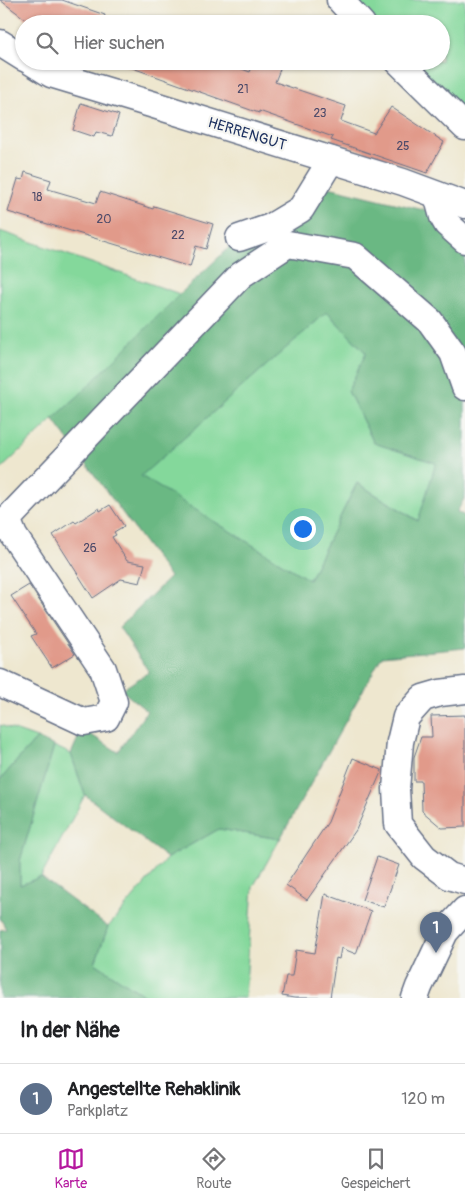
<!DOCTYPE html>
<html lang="de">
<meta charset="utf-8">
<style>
body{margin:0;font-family:Pangolin,sans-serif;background:#f6f6f6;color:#202124}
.you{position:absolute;left:302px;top:528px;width:18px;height:18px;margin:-12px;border:4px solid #fff;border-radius:50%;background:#1a73e8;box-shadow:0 0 0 8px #1a73e833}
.badge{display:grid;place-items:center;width:32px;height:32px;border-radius:50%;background:#b5179e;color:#fff;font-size:16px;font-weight:700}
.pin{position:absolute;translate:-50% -41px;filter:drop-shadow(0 1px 2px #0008)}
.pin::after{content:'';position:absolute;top:26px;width:18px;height:15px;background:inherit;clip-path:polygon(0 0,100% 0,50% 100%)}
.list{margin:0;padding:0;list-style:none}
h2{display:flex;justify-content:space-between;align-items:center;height:65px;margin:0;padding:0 20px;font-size:21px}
h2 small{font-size:16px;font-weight:400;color:#757577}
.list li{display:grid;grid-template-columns:32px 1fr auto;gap:15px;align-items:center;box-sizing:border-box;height:70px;padding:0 20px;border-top:1px solid #e0e0e0}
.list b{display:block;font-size:19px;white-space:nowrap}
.list p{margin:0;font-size:16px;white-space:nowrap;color:#757577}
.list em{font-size:16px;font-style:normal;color:#757577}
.icon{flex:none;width:28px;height:28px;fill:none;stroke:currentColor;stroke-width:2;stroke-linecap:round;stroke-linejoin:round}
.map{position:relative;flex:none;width:465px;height:998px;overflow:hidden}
.search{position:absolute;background:#fff;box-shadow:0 1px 4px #0004;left:15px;right:15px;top:15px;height:55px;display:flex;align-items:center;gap:12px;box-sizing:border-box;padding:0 18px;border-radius:28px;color:#757577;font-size:19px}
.sheet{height:135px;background:#fff}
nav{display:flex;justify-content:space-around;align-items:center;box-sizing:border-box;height:70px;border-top:1px solid #e0e0e0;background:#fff;font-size:14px;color:#757577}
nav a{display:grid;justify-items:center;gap:2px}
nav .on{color:#b5179e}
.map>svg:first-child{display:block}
</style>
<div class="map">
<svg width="465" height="998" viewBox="0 0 465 998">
<rect width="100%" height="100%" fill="#f6f6f2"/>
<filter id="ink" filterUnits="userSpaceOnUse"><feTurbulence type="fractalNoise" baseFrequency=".02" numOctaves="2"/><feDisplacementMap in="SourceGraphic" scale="10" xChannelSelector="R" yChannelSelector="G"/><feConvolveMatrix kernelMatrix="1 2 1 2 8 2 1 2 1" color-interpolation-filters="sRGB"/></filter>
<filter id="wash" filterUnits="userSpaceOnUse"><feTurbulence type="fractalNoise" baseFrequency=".0096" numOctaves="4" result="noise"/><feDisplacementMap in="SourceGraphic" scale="20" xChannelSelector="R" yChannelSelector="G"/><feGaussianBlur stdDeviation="1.12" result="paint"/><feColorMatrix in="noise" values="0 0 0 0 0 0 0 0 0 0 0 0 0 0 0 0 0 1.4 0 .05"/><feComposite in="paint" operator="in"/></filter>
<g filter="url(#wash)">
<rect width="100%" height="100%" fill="#eee7cf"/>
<g fill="#84d89b" stroke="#50847c">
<polygon points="340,0 465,0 465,127 398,61 441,61 441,24 362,24"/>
<polygon points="0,231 180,294 77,397 0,470"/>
<polygon points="327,312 366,353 348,391 374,443 436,463 419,521 357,483 309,580 140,476"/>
<polygon points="0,725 37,738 0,780"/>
<polygon points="54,746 71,754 85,795 41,877 20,885 20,861"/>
<polygon points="219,829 280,839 253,887 245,998 148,998 95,963 108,927 167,858"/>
</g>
<g fill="#6bb883" stroke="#437470" fill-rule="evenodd">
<path d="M316 184 457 218 465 222V497L457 512 465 516V648L382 656 280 839 219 829 167 858 85 795 71 754 82 729 118 752 147 711 121 690 149 672 119 627 170 577 53 419 77 397 180 294 239 238ZM327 312 366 353 348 391 374 443 436 463 418 521 357 483 309 580 141 476Z"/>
<polygon points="37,738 54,746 20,861 20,885 41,877 108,927 95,963 148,998 0,998 0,930 6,929 0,918 0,780"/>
</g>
<g id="blocks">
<g fill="#e19a8a">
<polygon points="0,0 62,0 105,15 103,21 111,24 32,24"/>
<polygon points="113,61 220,61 250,72 254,61 258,61 280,69 275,82 346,106 341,121 374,133 391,107 444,142 427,173 331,140 333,137 259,111 259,113"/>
<polygon points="81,103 119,115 112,136 96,132 94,137 73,130"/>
<polygon points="25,172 51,180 48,189 96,203 100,192 153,209 154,206 213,224 206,249 196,246 190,267 8,212 18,179 23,180"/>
<polygon points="110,505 124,526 114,532 116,535 112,537 127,561 145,564 140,583 121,579 93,598 53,535 74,521 76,523 99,508 100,511"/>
<polygon points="29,585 75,654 52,668 31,636 36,634 11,596"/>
<polygon points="465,715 465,827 442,828 422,811 421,781 414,781 414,757 421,737 432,737 431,716"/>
<polygon points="353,758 382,770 356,830 307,900 286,885 328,822"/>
<polygon points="377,857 399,865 384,907 362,900"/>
<polygon points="325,894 371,911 356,954 341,948 339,959 336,958 330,998 294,998 282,996 286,976 292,976 296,950 315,953"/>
</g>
</g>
</g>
<g filter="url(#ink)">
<use href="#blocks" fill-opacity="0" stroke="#656f86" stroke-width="1"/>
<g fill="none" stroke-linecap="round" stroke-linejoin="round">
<g stroke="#656f86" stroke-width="29">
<g id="minor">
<polyline points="340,0 362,24"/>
<polyline points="0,43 24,58"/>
<polyline points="30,61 51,74 151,104 403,182 465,205"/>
<polyline points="398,61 465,127"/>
<polyline points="437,195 443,217 447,224 465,240"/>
<polyline points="239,238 271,227 301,209 331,160"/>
<polyline points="0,527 241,275 288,244 355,256 430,321 453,353 465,387"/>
<polyline points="0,683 84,722 106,718 114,702 103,669 14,536 7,519"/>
<polyline points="465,690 440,693 423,698 406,717 400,742 396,789 398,824 424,857 449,876 465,881"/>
<polyline points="415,998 419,987 445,932 465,910"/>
</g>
</g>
<use href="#minor" stroke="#fff" stroke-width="26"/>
</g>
</g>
<g text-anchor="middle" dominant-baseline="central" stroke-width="4.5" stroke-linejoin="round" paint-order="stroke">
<g font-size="12" fill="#4c4a69">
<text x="243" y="89">21</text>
<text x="320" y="113">23</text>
<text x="403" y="146">25</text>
<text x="37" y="197">18</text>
<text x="104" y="219">20</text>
<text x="178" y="235">22</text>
<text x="90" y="548">26</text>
</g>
<g font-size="15" fill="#1b2f5e" stroke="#f6f6f2">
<text transform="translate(247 134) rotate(17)">HERRENGUT</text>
</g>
</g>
</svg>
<div class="you"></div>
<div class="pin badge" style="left:436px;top:953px;background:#5c6f8a">1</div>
<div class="search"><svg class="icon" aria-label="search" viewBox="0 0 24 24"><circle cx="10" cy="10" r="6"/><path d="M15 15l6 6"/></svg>Hier suchen</div>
</div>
<section class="sheet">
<h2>In der Nähe<small></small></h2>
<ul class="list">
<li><span class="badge" style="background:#5c6f8a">1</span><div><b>Angestellte Rehaklinik</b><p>Parkplatz</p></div><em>120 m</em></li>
</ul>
</section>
<nav>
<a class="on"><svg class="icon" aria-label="map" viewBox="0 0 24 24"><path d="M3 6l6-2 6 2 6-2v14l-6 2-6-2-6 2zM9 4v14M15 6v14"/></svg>Karte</a>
<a><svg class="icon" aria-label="directions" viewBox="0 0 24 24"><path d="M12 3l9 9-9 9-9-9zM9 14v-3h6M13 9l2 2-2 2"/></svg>Route</a>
<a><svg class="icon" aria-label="saved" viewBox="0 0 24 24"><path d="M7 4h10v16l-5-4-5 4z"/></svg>Gespeichert</a>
</nav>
